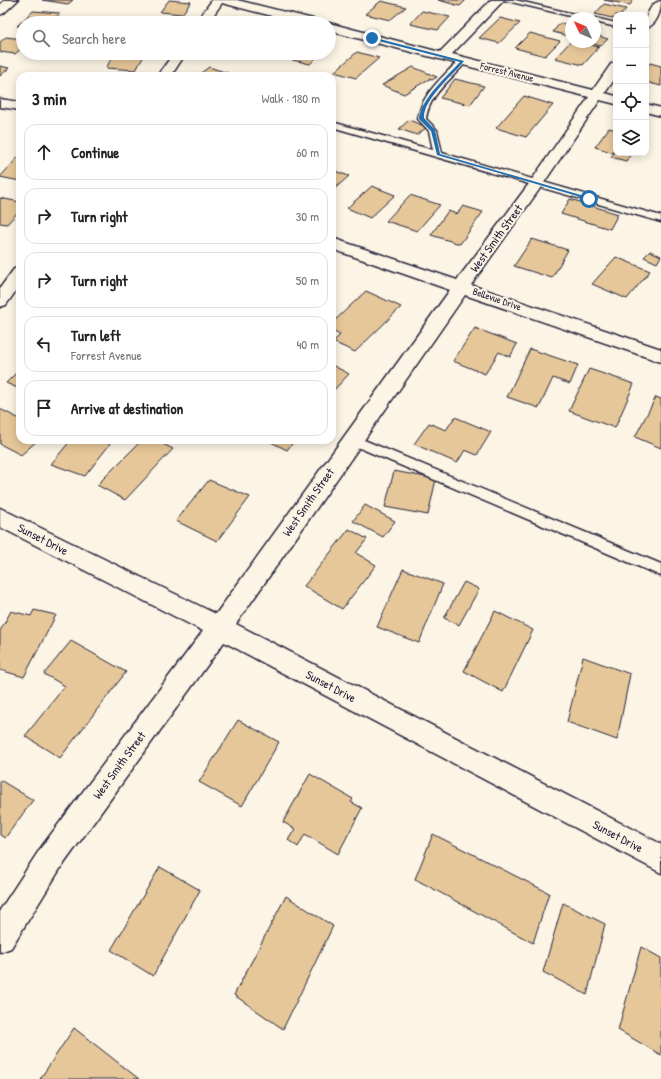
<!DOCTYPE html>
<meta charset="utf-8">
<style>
body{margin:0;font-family:"Patrick Hand",sans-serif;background:#f6f6f6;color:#222}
.controls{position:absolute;right:12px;top:12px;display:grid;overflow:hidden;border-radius:8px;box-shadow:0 2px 10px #0003}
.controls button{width:36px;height:36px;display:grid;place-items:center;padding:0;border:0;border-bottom:1px solid #e0e0e0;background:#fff;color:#222;font:20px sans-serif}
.compass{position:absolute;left:565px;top:12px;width:36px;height:36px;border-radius:50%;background:#fff;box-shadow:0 2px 10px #0003;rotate:314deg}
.stop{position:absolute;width:12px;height:12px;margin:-9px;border:3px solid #1f6fb2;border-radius:50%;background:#fff}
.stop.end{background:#1f6fb2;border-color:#fff;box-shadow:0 1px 4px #0008}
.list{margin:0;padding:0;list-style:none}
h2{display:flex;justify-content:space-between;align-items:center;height:52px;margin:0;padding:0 16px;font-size:17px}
h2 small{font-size:13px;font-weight:400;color:#767676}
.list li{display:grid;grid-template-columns:26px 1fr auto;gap:12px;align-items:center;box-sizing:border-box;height:56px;margin:0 8px 8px;padding:0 8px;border:1px solid #e0e0e0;border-radius:12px}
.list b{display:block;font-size:15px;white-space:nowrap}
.list p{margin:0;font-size:13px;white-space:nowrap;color:#767676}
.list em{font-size:13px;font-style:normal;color:#767676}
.icon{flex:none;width:22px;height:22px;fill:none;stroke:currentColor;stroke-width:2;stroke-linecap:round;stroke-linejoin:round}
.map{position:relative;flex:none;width:661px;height:1079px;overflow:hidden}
.search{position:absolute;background:#fff;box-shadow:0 2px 10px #0003;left:16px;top:16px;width:320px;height:44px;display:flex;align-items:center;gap:10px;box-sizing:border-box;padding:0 14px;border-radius:22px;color:#767676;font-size:15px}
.panel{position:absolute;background:#fff;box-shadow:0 2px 10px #0003;left:16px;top:72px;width:320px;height:372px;border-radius:12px}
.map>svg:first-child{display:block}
</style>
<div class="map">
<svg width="661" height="1079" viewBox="0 0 661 1079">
<rect width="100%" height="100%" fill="#fcf5e5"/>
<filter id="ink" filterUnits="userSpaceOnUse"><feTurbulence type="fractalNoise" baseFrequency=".025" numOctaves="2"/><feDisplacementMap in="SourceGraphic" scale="8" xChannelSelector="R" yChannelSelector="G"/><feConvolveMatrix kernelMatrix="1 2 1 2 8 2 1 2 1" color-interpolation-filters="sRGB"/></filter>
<g filter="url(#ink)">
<g fill="#e6c799" stroke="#22223b">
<polygon points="42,0 73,0 68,4"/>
<polygon points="169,0 191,2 182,14 160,12"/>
<polygon points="438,0 466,0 460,6"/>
<polygon points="604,0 633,0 630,5"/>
<polygon points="381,1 406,7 390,20 365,14"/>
<polygon points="604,4 626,9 621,15 616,15 616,19 595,14"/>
<polygon points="33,11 60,13 51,23 23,23 23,26 17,26"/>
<polygon points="422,11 450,17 438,30 410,24"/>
<polygon points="500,18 520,23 499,43 479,38"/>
<polygon points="560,23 571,25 571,32 569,36 553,32"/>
<polygon points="530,33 560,41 545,56 515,48"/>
<polygon points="595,35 608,39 600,46 588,42 595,42"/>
<polygon points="6,37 23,39 23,47 15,54 0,52 0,42"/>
<polygon points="571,41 579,42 599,47 583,65 555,58"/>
<polygon points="357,52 379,58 356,78 334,72"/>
<polygon points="115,53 134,53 145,54 136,70 106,68"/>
<polygon points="289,53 321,53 310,64 284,58"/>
<polygon points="650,63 661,66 661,86 646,82 646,68"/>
<polygon points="0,66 9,68 0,76"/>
<polygon points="209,67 237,76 197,76"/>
<polygon points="413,67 437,77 432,80 429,79 404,94 382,85"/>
<polygon points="455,79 484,86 470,105 440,98"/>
<polygon points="524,96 553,105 526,137 496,128"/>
<polygon points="409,120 427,127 417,135 399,129"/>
<polygon points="609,128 616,130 616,153 632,153 626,161 611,157 614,153 595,147"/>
<polygon points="20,155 20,181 0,177"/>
<polygon points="332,170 349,176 332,191"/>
<polygon points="372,186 395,195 370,218 347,208"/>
<polygon points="410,195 440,205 417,231 386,221"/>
<polygon points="0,198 20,202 20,210 7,224 0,223"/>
<polygon points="570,199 618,214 610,229 561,214"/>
<polygon points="463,206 483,212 460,244 431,235 448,211 457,214"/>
<polygon points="532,239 568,250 552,278 514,266"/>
<polygon points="650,251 661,256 657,263 644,257"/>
<polygon points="616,257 650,271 627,299 592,284"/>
<polygon points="366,291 401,307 355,352 333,342 340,335 332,331 332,323"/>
<polygon points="475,328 517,344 510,357 499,352 485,374 453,361"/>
<polygon points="530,349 578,365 570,384 553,378 539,408 507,397"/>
<polygon points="332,365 349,374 332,392"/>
<polygon points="20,369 20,389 6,383"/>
<polygon points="589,369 634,384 615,428 569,411"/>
<polygon points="656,397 661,399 661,448 635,437"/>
<polygon points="0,409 20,419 20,440 38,440 21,455 0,444"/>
<polygon points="455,417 491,432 477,455 465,450 457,463 414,444 429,423 446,430"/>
<polygon points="71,440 100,440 110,444 85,476 51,464"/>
<polygon points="142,440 155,440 173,449 125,500 97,485"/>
<polygon points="267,440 295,440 287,450"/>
<polygon points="394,471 436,479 428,515 385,507"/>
<polygon points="209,480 250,497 217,541 176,521"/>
<polygon points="365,505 395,521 383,537 353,521"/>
<polygon points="349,529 367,539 356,553 376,565 342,609 304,586"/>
<polygon points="403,569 443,584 419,643 377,627"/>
<polygon points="464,582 479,589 459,625 444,618"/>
<polygon points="34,610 56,615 24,677 0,670 0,631 11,611 31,616"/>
<polygon points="495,611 533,630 503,692 464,671"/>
<polygon points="71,641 126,672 60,758 25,736 65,686 44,674"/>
<polygon points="583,657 630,674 617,740 567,722"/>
<polygon points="238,720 279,742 242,806 199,782"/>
<polygon points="310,774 353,799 351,802 362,808 338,854 305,834 298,847 288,840 295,829 283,822"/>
<polygon points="0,780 33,800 5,838 0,835"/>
<polygon points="433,834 549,893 533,943 415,879"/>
<polygon points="160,867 200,890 153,976 111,950"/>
<polygon points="286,896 333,926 283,1029 234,995"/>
<polygon points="563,903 605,924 587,995 543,972"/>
<polygon points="641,947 661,958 661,1055 618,1030"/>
<polygon points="74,1028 139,1079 40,1079"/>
</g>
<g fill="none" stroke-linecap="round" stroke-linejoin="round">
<g stroke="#22223b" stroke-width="3">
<g id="service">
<polygon points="503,0 515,0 591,18 578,18"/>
<polygon points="595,18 616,23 616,27 595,22"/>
<path d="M460 59 467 61C452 79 429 94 426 119L437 130 442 153 661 216V222L332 127V122L433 150 429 131 418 119C421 94 444 76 460 59Z"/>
<polygon points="352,435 661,564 661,576 348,443 346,440 348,437"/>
</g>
</g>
<g stroke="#22223b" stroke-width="3">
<g id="minor">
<polygon points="5,0 18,0 4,13 0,15 0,5"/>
<polygon points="212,0 237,0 317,20 319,23 299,23 222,3 208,23 196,23"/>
<polygon points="491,0 504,0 452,54 593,90 611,64 616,63 616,77 605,93 616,96 616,104 600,100 541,187 471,285 661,349 661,362 465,295 236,624 661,844 661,873 224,642 60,869 11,948 0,952 0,910 40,849 203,631 0,527 0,508 216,614 450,290 332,249 332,238 457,280 531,181 589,97 329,31 329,23 440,52"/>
<path d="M661 1C661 11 657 25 646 28 646 17 649 3 661 1Z"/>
<polygon points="174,53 186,53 171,76 157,76"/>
<polygon points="0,99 20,102 20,110 0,107"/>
<polygon points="646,104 661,108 661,116 646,112"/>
<polygon points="20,268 20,285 6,305 0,307 0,288 14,269"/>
</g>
</g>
<use href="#service" fill="#fcf5e5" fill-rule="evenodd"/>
<use href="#minor" fill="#fcf5e5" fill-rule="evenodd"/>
</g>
</g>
<path fill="#1f6fb2" d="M372 37 464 61C453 75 423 99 424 118L435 130 440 154 591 198V200L437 155 431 131 419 119C420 100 448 75 460 62L371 39Z"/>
<g text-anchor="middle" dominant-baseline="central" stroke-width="4" stroke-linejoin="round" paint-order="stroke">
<g font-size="10" fill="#22223b" stroke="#fcf5e5">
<text transform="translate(507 72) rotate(14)">Forrest Avenue</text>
<text transform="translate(497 299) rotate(19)">Bellevue Drive</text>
</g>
<g font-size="12" fill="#22223b" stroke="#fcf5e5">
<text transform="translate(496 238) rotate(-54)">West Smith Street</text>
<text transform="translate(308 502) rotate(-55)">West Smith Street</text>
<text transform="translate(43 539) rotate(27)">Sunset Drive</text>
<text transform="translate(331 686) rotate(28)">Sunset Drive</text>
<text transform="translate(119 765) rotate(-54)">West Smith Street</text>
<text transform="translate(618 836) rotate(28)">Sunset Drive</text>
</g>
</g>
</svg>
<div class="controls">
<button>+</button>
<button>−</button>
<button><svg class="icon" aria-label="locate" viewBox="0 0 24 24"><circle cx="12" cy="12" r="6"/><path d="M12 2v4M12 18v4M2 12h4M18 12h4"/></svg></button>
<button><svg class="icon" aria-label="layers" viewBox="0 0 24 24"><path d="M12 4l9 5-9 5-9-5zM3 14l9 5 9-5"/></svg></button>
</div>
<svg class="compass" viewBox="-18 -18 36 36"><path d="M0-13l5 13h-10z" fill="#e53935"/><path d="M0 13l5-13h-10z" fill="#767676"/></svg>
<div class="stop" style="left:589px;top:199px"></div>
<div class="stop end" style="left:372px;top:38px"></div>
<div class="search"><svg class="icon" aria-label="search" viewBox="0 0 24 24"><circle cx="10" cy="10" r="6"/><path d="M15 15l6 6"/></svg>Search here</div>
<section class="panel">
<h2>3 min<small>Walk · 180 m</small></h2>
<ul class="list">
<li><svg class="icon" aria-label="ahead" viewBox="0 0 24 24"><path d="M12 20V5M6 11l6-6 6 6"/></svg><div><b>Continue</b></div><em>60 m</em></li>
<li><svg class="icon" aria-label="right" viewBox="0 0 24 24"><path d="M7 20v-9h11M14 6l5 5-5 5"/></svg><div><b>Turn right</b></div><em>30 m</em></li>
<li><svg class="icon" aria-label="right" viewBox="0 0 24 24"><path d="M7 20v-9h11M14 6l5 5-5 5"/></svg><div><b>Turn right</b></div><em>50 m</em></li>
<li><svg class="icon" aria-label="left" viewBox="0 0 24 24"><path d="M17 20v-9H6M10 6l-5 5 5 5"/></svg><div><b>Turn left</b><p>Forrest Avenue</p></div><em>40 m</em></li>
<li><svg class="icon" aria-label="arrive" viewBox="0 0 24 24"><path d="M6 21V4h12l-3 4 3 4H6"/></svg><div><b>Arrive at destination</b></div></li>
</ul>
</section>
</div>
